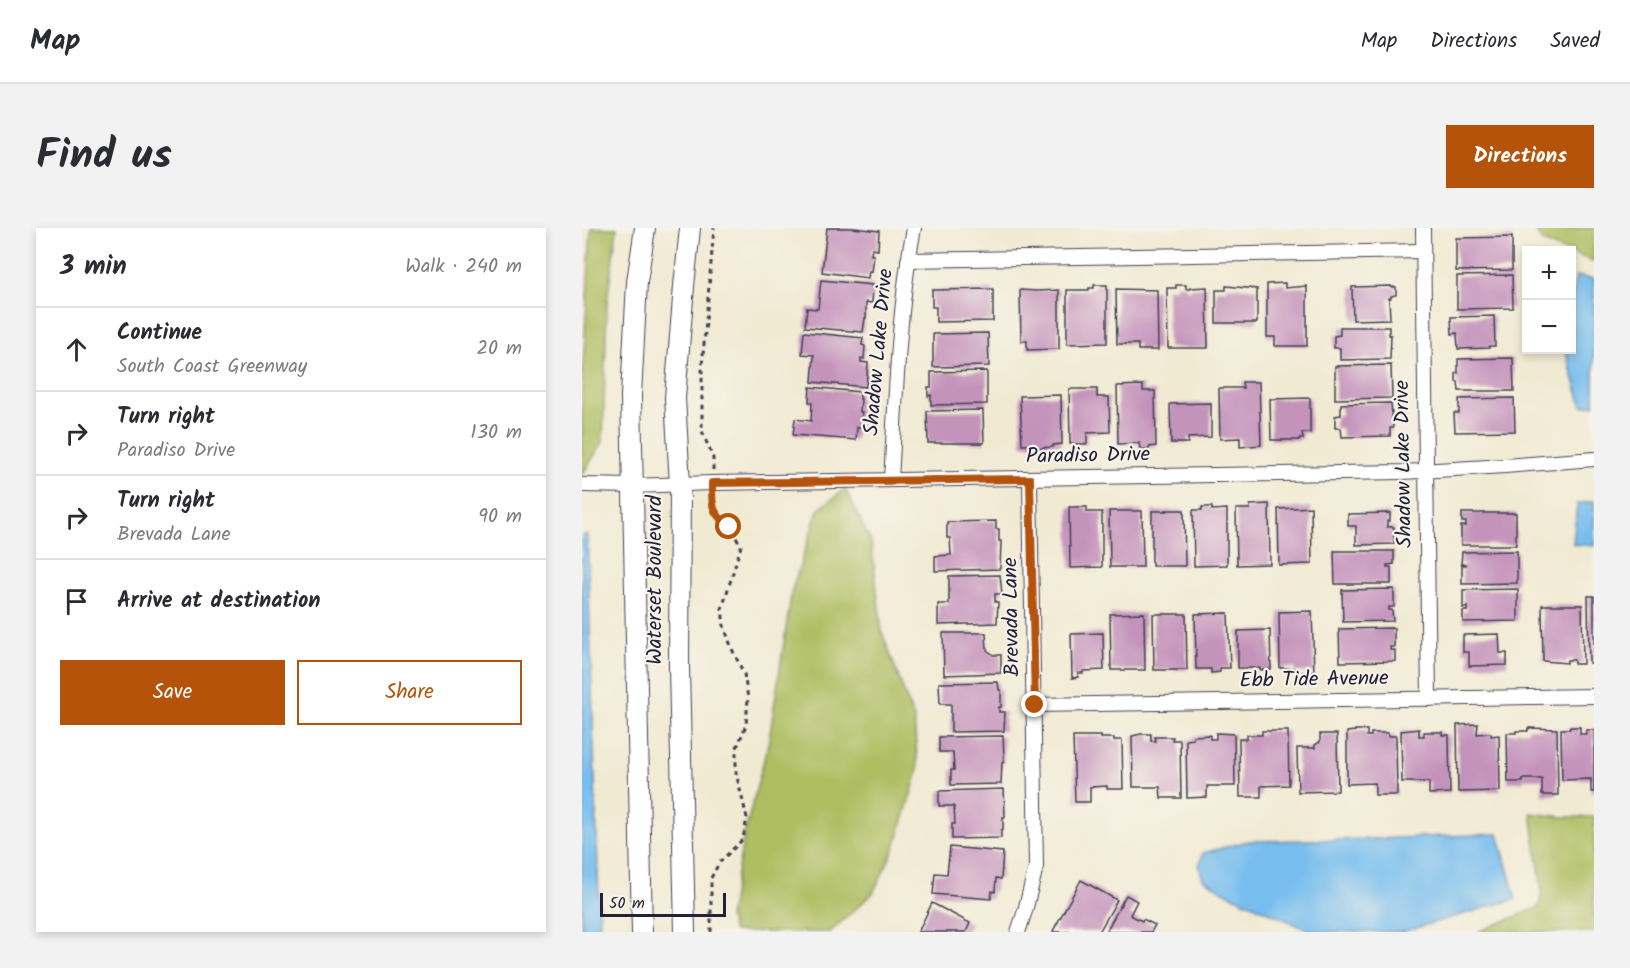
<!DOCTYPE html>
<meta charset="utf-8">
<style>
body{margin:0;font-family:Kalam,sans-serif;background:#f2f2f3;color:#2b2b33}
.controls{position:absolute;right:18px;top:18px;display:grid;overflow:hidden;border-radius:0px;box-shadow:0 3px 9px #0003}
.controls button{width:54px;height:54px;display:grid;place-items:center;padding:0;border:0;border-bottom:2px solid #e1e1e2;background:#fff;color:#2b2b33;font:30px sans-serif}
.scale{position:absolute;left:18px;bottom:15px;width:126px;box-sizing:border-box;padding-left:6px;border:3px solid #22223b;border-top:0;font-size:16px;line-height:21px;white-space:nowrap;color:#22223b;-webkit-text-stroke:4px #f7f3e8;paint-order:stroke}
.stop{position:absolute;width:18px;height:18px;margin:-14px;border:4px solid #b45309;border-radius:50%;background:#fff}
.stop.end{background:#b45309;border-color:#fff;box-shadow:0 2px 6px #0008}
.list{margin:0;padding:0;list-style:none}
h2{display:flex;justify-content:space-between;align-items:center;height:78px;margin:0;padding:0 24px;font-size:26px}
h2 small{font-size:20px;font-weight:400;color:#7c7c81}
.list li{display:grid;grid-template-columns:39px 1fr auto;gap:18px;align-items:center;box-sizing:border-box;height:84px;padding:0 24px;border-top:2px solid #e1e1e2}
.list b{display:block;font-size:22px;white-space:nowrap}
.list p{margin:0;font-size:20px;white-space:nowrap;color:#7c7c81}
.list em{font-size:20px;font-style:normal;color:#7c7c81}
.actions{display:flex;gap:12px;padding:18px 24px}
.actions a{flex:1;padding:14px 0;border:2px solid #b45309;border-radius:0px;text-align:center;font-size:21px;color:#b45309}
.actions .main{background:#b45309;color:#fff}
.icon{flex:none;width:33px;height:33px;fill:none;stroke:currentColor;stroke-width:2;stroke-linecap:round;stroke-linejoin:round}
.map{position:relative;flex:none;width:1012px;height:704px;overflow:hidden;border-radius:0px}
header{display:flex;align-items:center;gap:36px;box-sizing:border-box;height:84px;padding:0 30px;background:#fff;border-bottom:2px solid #e1e1e2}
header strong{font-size:28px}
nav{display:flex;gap:33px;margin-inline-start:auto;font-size:21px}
.intro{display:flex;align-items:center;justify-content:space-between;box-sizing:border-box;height:144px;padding:0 36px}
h1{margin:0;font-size:42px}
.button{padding:15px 27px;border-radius:0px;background:#b45309;color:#fff;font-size:21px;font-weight:700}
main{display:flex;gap:36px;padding:0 36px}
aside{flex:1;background:#fff;border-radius:0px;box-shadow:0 3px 9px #0003}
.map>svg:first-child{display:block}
</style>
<header>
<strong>Map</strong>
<nav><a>Map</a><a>Directions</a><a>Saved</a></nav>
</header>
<div class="intro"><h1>Find us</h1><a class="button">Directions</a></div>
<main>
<aside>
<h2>3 min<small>Walk · 240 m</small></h2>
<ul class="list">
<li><svg class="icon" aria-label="ahead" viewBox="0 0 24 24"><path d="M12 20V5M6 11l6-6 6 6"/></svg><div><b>Continue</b><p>South Coast Greenway</p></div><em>20 m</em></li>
<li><svg class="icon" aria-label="right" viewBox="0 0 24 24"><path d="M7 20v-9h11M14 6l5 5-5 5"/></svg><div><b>Turn right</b><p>Paradiso Drive</p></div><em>130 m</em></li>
<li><svg class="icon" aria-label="right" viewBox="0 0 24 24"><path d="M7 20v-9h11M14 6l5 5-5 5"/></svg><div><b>Turn right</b><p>Brevada Lane</p></div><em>90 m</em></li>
<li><svg class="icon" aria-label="arrive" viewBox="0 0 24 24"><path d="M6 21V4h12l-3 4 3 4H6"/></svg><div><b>Arrive at destination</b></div></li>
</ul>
<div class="actions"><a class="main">Save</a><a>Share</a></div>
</aside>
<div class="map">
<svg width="1012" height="704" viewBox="0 0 1012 704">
<rect width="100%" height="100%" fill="#f7f3e8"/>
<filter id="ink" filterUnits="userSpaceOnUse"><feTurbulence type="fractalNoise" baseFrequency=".0167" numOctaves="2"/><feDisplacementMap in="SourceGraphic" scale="12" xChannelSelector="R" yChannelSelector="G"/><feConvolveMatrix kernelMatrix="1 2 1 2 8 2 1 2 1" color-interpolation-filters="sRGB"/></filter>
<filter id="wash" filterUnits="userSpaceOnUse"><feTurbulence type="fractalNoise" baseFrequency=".008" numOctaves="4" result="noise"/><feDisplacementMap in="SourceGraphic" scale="24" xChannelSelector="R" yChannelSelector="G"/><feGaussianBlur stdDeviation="1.35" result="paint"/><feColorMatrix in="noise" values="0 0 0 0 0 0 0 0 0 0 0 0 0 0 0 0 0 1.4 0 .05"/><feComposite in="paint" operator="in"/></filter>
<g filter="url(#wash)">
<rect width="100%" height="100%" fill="#f1ead3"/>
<g fill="#adbd60" stroke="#68704e" stroke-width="1.5">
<polygon points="9,0 35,0 25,74 21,214 0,247 0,158"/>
<polygon points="952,0 1012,0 1012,34 990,25 990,22 982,22 960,14"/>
<polygon points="262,262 264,262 289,314 300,404 332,491 336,543 313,619 291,665 248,704 151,704 147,689 162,608 187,512 210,362 236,282"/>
<polygon points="949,585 981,589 1012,589 1012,704 896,704 957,679 960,662"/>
</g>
<g fill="#77bdee" stroke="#4c7094" stroke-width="1.5">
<polygon points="994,48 1012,51 1012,177 1000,178 983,122 990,122 990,69"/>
<polygon points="1012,273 1012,318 991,316 995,276"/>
<polygon points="0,307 5,307 18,704 0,704"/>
<polygon points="916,606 934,671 820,704 736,704 724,701 647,666 621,651 617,638 621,625 666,613 789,611"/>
</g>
<g id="blocks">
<g fill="#c493bb">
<polygon points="245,0 271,0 297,3 296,22 290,21 289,27 292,27 290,44 287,43 286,50 240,44"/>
<polygon points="930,9 930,42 874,43 874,10"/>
<polygon points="930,47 931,80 875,81 875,48"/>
<polygon points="239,52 291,57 290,75 284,74 284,90 283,90 281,104 223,99 225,80 236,81"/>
<polygon points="703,55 703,60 725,58 725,118 693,118 693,109 685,109 685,56"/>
<polygon points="512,57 525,57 525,115 485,116 485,62 507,62 507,60 512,60"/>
<polygon points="594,57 604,57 604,61 608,61 608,60 625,59 626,120 586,120 585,60 594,60"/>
<polygon points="644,58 675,61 675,95 634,95 634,62 644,62"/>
<polygon points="809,58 809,59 814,59 814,67 809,68 809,70 807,70 808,91 771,92 770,59"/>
<polygon points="411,61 411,93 354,94 354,79 350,79 350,62"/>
<polygon points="534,61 575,62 576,122 556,122 556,116 535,116"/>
<polygon points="438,62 455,63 477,62 477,121 445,122 445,113 439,113"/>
<polygon points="912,88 913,118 907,118 907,120 876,121 875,105 870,106 869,89"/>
<polygon points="758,99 807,99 807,107 809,107 808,131 758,132 758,120 752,120 752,108 758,107"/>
<polygon points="222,104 281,110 280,117 283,118 282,131 279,130 279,134 286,135 284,159 230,154 232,127 220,126"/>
<polygon points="406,105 407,138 351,139 351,106"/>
<polygon points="931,130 932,163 877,163 876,154 874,154 874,145 876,145 876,131"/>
<polygon points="809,137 810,170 753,171 753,138"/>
<polygon points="405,143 405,176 349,177 349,167 346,168 346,159 349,159 349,144"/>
<polygon points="660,154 677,154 679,217 658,219 658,210 638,211 637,160 661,160"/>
<polygon points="561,157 561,163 573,163 574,218 567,219 567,221 558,221 557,215 536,216 535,158"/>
<polygon points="228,159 278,164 278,171 279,171 278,184 280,184 279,199 275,199 274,212 211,207 213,191 229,193 230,175 227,174"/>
<polygon points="487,161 515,161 515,169 527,169 528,204 505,205 505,216 488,216"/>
<polygon points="479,167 480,216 471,217 471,219 454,220 454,217 440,217 438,168"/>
<polygon points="728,170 728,205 720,205 721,211 717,211 717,212 689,212 688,171"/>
<polygon points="932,170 933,203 873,204 872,185 877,185 877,171"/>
<polygon points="629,175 629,209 606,210 606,215 589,215 588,176"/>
<polygon points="809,175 811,200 808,200 808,208 760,209 759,200 753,200 753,188 759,187 759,176"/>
<polygon points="401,182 402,215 346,215 345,183"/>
<polygon points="687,276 688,336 655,337 654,281 668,281 668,277"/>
<polygon points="487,279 505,279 505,284 520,284 520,339 488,340"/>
<polygon points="620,279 630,279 630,282 645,281 645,337 612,338 611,282 620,282"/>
<polygon points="729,279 730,336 697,337 696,281"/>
<polygon points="584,282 602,282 603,338 570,338 570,283 585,283"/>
<polygon points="527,283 560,283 561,339 528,339"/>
<polygon points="808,285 808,293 805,293 805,299 812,299 812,316 774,317 774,298 766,298 766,286"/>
<polygon points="880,285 934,285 934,317 879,317 879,298 884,298 884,294 880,294"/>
<polygon points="414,293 414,301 417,301 417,313 419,313 418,341 353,343 353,328 369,327 368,310 365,310 365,294"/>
<polygon points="752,323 812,323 812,336 805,337 805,339 809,339 809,356 753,356"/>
<polygon points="935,323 935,355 880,356 880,337 884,337 884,336 879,336 880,324"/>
<polygon points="418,347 420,366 413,366 413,374 416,374 415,395 356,397 356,376 367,376 367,348"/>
<polygon points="812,361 812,379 807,379 807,382 810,382 811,393 761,394 760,362"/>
<polygon points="936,361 936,393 881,394 881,383 885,383 885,379 881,380 881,362"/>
<polygon points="1006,368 1012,368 1012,435 1007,435"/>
<polygon points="960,377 1000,377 1001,436 992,436 992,432 985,432 985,435 961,433"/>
<polygon points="730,383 732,444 713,444 713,440 698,440 697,384"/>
<polygon points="562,385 563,442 529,442 528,386"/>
<polygon points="646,385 648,440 638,440 638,444 629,445 629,441 614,441 613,386"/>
<polygon points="571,386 604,386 605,442 572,442"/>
<polygon points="812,400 812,419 808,419 808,422 813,422 813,433 758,434 757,401"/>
<polygon points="688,402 689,441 678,442 678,440 656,440 656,403"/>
<polygon points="361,405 404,405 405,422 409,425 411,427 419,427 419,445 362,447"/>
<polygon points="521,405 522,442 501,443 501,445 496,445 496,449 490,450 489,406"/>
<polygon points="917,406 918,425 925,425 925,437 887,438 887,424 881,424 881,407"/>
<polygon points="416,454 417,462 419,462 419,479 417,479 417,484 423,484 422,503 369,504 369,476 358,476 357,455"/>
<polygon points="896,496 895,506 909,505 909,508 917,507 918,563 876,564 875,497"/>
<polygon points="988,499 998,499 998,506 1004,506 1004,502 1012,502 1012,564 1009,564 1009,551 980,552 979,501 988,501"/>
<polygon points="946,500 975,501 976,567 960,567 960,551 941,551 941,554 926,554 925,505 934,505 934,503 946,503"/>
<polygon points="837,501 837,508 842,508 842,504 860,504 860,507 867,507 868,565 847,566 847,554 820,554 819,503"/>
<polygon points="773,502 785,502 785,508 789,508 789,505 806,505 806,508 814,508 815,567 793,567 793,555 765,556 765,504 773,503"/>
<polygon points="680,503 706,503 707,557 679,558 679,569 658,569 657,511 665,511 665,507 680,507"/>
<polygon points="634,505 652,506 653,558 625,558 625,569 605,570 604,512 611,511 611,508 628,507 628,511 634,511"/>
<polygon points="559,506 569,506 569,513 574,513 573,509 591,509 590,512 598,512 599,570 579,570 578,559 551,559 550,508"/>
<polygon points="738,506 755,506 756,563 716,564 715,520 733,520 733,517 738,514"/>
<polygon points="421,508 422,529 422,534 420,535 419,556 369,557 369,542 372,542 371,524 357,524 357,509"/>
<polygon points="505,508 519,508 519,510 532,510 532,512 540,512 541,561 525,561 525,558 508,559 508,574 493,574 491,509 505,509"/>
<polygon points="422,561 423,589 421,589 421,602 419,602 419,610 370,611 370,596 373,596 372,578 357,578 357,563"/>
<polygon points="368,619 421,624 419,651 414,650 413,664 410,663 409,671 351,666 353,645 365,646"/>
<polygon points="499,652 535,672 517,704 473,704 471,703"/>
<polygon points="544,667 555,673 548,687 560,693 561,691 573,697 569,704 524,704"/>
<polygon points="350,675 388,695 384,704 336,704"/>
</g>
</g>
</g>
<g filter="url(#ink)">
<use href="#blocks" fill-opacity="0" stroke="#414052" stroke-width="1.5"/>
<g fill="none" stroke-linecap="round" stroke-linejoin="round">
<g stroke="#414052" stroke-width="16">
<g id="street">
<polyline points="841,0 847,471"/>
<polyline points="326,32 841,23"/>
<path d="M309 252C314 168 316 83 332 0"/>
<polyline points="0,257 51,258 130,255 821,244 923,238 1012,231"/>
<polyline points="453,477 1012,468"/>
<polyline points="436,704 443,683 454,639 448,251"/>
</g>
</g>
<g stroke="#414052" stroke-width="22">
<g id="secondary">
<polyline points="60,704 49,168 55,54 63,0"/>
<polyline points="103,704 97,440 98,257 93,170 102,58 108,0"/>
</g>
</g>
<g stroke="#414052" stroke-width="3" stroke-dasharray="4.5 4.5" stroke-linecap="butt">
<polyline points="131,242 131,230 120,203 120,139 132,0"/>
<path d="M129 704V650L137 635 161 611 165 590 154 545V522L164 497 166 470 162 446 150 421 142 398 140 381 159 318C155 312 152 305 147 300 137 288 130 287 130 269"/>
</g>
<use href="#street" stroke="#fff" stroke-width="14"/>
<use href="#secondary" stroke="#fff" stroke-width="20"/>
</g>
</g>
<g fill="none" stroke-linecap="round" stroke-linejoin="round" filter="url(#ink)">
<path stroke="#b45309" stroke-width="8" d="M147 299C129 283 130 279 130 255L448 251 453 477"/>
</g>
<g text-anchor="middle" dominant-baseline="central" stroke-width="4.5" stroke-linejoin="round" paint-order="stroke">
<g font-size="21" fill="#22223b" stroke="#f7f3e8">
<text transform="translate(297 124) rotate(-85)">Shadow Lake Drive</text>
<text transform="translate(506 228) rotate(-1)">Paradiso Drive</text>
<text transform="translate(822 236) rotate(-91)">Shadow Lake Drive</text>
<text transform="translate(73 352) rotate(-90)">Waterset Boulevard</text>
<text transform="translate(430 389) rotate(-91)">Brevada Lane</text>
<text transform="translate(732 452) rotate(-1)">Ebb Tide Avenue</text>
</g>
</g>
</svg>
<div class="controls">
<button>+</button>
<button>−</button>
</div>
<div class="scale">50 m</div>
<div class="stop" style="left:147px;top:299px"></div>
<div class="stop end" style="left:453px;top:477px"></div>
</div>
</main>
